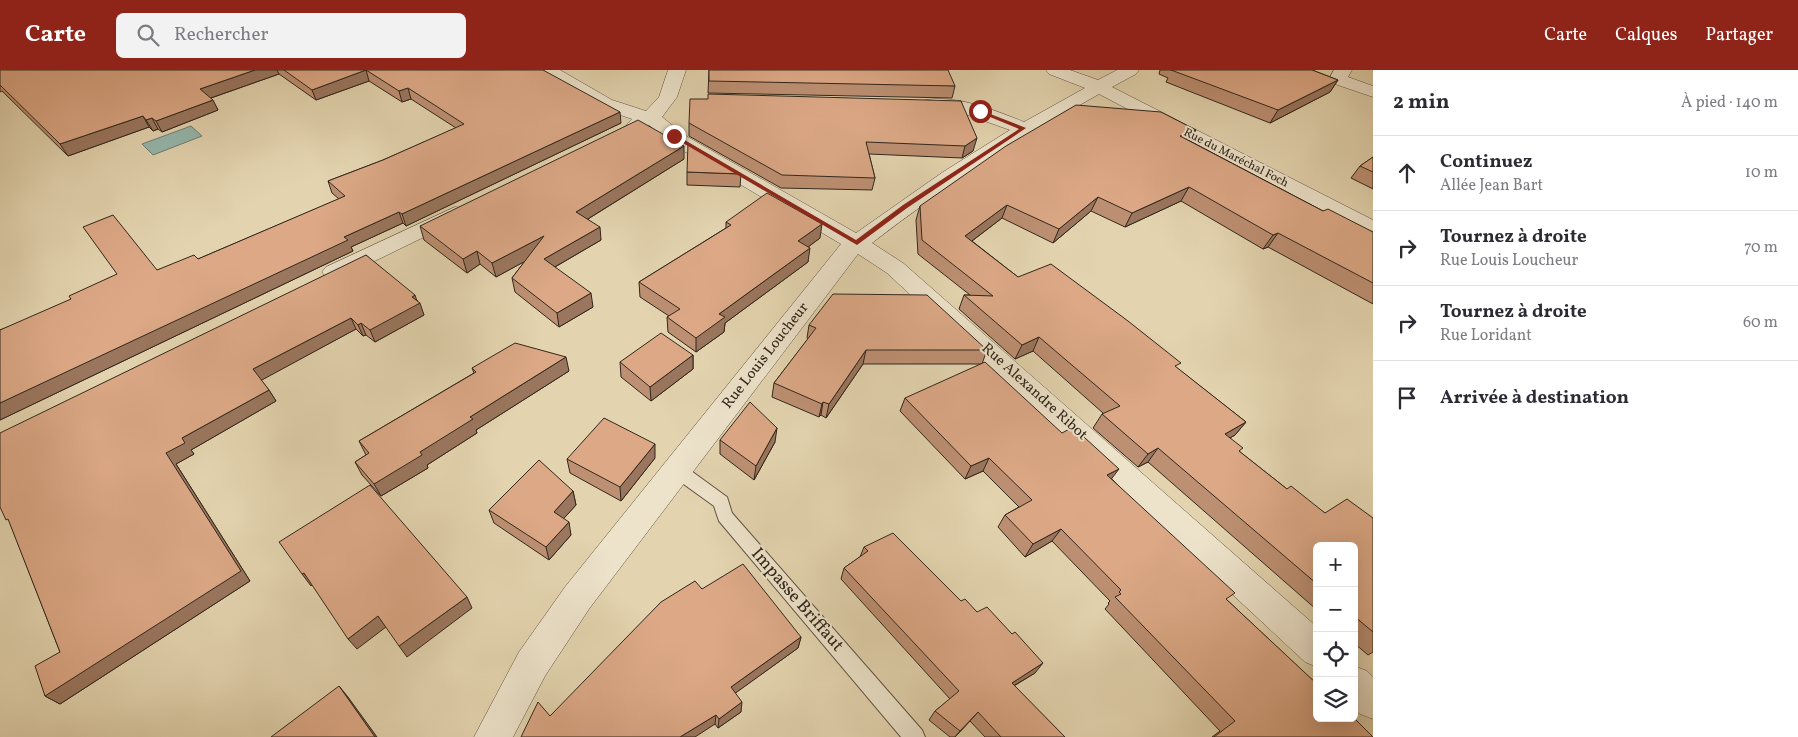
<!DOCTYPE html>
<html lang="fr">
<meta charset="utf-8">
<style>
body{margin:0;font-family:Vollkorn,serif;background:#f2f2f3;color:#2b2b33}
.controls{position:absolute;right:15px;bottom:15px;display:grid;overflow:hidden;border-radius:8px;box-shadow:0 5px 20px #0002}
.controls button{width:45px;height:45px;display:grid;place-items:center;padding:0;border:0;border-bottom:1px solid #e1e1e2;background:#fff;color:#2b2b33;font:25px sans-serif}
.stop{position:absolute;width:15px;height:15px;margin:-11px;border:4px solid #8f2418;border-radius:50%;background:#fff}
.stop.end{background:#8f2418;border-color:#fff;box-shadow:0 1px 5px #0008}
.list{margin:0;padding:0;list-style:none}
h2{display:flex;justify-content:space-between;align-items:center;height:65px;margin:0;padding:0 20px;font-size:21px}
h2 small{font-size:16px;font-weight:400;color:#7c7c81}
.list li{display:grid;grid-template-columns:32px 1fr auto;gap:15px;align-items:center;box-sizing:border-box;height:75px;padding:0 20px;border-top:1px solid #e1e1e2}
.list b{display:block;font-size:19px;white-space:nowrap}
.list p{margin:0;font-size:16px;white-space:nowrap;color:#7c7c81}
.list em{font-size:16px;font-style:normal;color:#7c7c81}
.icon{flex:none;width:28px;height:28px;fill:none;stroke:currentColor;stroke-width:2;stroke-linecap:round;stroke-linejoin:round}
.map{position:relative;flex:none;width:1373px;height:667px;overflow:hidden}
header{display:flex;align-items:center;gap:30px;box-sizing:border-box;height:70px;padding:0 25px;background:#8f2418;color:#fff}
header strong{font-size:24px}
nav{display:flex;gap:28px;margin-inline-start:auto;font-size:18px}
.search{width:350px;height:45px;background:#f2f2f3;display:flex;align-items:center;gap:12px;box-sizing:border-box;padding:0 18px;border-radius:8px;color:#7c7c81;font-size:19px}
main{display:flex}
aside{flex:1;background:#fff}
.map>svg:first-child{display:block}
</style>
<header>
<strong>Carte</strong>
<div class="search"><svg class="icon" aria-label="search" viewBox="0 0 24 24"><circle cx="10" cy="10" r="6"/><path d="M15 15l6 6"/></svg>Rechercher</div>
<nav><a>Carte</a><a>Calques</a><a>Partager</a></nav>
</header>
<main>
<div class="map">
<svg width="1373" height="667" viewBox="0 0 1373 667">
<rect width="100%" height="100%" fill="#e3d4af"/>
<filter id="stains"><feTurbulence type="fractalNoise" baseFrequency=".004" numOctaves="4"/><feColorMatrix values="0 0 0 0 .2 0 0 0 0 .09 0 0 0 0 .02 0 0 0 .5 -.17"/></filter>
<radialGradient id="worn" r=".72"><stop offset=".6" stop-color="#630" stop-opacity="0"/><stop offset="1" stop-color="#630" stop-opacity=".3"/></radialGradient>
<polygon fill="#95b8ae" stroke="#6d7e74" points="191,56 202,66 153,85 142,74"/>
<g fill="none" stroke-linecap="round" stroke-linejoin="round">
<g stroke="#5e5241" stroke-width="2">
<polygon id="lane" points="677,393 683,395 727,427 732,443 922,660 925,667 901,667 719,451 714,436 671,405 669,400 671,395"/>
</g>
<g stroke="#5e5241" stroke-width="1">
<g id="street">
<path d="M539 0H560L612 30 646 41 659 27 668 0H686L677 27 662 47 686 66 856 163 943 102 1010 60 965 44 921 39 918 35 921 31C953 23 994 40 1024 52L1085 18 1049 4 1046 0H1070L1098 10 1117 0H1139L1136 4 1112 17 1373 150V166L1365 164 1099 24C1020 69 944 117 872 173L903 193 1317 557V597L1305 592 887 203 858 184 589 539 545 606 513 667H474L519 582 565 517 841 174 672 74 649 55 635 61 628 59 626 55 632 49 600 38 542 4Z"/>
<polygon points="1334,0 1352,0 1348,7 1373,16 1373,27 1332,13 1329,9"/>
<polygon points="455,137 463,138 466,143 463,148 342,207 334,209 326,207 322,202 326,197"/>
<polygon points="1354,596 1367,601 1373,607 1373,649 1360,644 1354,639"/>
</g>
</g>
<use href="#lane" fill="#ede3cb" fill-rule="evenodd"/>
<use href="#street" fill="#ede3cb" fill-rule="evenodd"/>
</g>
<g fill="#bd9073" stroke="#31271c">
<polygon points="0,0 543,0 621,53 406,156 403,153 351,177 353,181 0,350 0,260 157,200 198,189 339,129 332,123 328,111 383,90 456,58 411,29 402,32 369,11 316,30 279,4 211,28 218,40 162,62 158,59 153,61 149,57 68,86 2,21 0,22"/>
<polygon points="709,0 955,16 952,28 708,23"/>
<polygon points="1160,0 1312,0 1338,10 1330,22 1270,53 1166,12 1168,8 1159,4"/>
<polygon points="961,31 973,81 962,88 869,84 875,108 872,120 781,118 689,66 689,53"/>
<polygon points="1190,71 1323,141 1373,162 1373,234 1268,177 1263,179 1181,131 1125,157 1091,141 1053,173 1002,148 972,171 1018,207 1177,298 1246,352 1235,365 1230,368 1240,382 1287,419 1325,443 1373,448 1373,582 1368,585 1354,573 1354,476 1317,476 1317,540 1148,392 1138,397 1093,358 1102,344 1103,343 1033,281 1015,289 959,239 964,225 970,225 918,184 916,150 920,136"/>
<polygon points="1373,87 1373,119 1351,108 1360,96"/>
<polygon points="684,89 588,149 601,170 555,197 593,237 559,257 515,222 512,208 525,191 496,207 480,194 467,203 424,170 420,156"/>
<polygon points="687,102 741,104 740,117 687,115"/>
<polygon points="726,152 820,168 808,177 808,192 725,253 724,262 696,282 668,262 667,247 669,246 640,227 639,212 726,158"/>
<polygon points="366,185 417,230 424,245 375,272 366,265 363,266 356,259 261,310 269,320 276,331 191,380 194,384 176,394 250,511 60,634 45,626 60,582 10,453"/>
<polygon points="809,255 987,280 982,294 863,294 826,348 821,345 819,347 772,327 774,313 808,269 807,268"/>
<polygon points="693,285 693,299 651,331 621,307 620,292"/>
<polygon points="472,298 569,301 476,360 477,363 427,395 428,398 381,426 362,405 355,392 366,385 359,371 474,303"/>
<polygon points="905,328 1112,409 1227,530 1373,667 1212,667 1220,661 1105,539 1109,534 1108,533 1110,531 1052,471 1025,487 998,457 1005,445 1019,437 983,401 965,409 900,341"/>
<polygon points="720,370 775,372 754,410 720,384"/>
<polygon points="655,388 621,431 570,403 567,389"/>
<polygon points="573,421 576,435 563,449 571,465 549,490 494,453 489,440"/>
<polygon points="864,477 961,531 977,542 1035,603 1014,616 1065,667 985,667 970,651 955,667 950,667 929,650 935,641 950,629 841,509 844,498 860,487"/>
<polygon points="702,519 801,567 798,578 735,623 741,642 718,658 715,654 550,646"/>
</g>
<g fill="#9a765e" stroke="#31271c">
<polygon points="255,0 277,0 279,4 205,30 200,19"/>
<polygon points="366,0 369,11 316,30 312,20"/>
<polygon points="1338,10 1330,22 1270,53 1278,40"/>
<polygon points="408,18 411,29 402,32 399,21"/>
<polygon points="213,30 218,40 162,62 156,51"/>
<polygon points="620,42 621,53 406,156 402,144"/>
<polygon points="143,46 149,57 68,86 60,74"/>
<polygon points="152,48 158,59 153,61 146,50"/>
<polygon points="1196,60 1188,73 1180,66"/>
<polygon points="977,68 973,81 962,88 965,76"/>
<polygon points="684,76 684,89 578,155 576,142"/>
<polygon points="1189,117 1181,131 1125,157 1132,143"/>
<polygon points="1098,127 1091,141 1053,173 1059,159"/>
<polygon points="1007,135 1002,148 960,180 965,166"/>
<polygon points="399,142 403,153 351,177 353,181 0,350 0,333 344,167"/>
<polygon points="822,154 820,168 796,186 798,171"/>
<polygon points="600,157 601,170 546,202 544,189"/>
<polygon points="1278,163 1268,177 1263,179 1273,165"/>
<polygon points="544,166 546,180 496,207 492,193"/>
<polygon points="810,178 808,192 725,253 724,262 696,282 696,268 719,244"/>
<polygon points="477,181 480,194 467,203 463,189"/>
<polygon points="591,223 593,237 559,257 557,243"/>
<polygon points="415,225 418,234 420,233 424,245 375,272 370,260"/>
<polygon points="351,248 356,259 260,311 253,299"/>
<polygon points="361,253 366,265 363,266 358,255"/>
<polygon points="1039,267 1033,281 1015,289 1022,275"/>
<polygon points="866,280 863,294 826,348 829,334"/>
<polygon points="693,285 693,299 651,331 650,317"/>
<polygon points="566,287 569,301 476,360 477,363 427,395 428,398 381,426 374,414 470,347"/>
<polygon points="269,320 276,331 191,380 194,384 176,394 250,511 60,634 45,626 166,383 182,368"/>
<polygon points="823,332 821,345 819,347 822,334"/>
<polygon points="1246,352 1235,365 1214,377 1225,364"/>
<polygon points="777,358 775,372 754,410 756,396"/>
<polygon points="655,374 655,388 621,431 620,417"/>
<polygon points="1158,378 1148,392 1138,397 1148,384"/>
<polygon points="989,388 983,401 965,409 971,396"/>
<polygon points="1119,399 1109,412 1107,405"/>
<polygon points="573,421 576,435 557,456 554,442"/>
<polygon points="569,452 571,465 549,490 546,477"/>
<polygon points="1061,459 1052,471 1025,487 1033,474"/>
<polygon points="304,503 313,514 311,516 302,504"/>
<polygon points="467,527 472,538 407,587 399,576"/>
<polygon points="378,546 386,557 357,579 348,569"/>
<polygon points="801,567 798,578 730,627 731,617"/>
<polygon points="1043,593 1035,603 1003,622 1012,613"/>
<polygon points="339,616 348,627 377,667 375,667"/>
<polygon points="742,632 741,642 718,658 719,649"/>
<polygon points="978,642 970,651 955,667 960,661"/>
<polygon points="716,645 715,654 695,667 680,667"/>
</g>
<g fill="#dca886" stroke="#31271c">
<polygon points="0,0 255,0 200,19 213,30 156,51 152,48 146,50 143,46 60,74 0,15"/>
<polygon points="284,0 543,0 620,42 402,144 399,142 344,167 348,170 0,333 0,260 71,229 69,226 117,204 83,157 113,145 157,200 194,185 198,189 345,126 328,111 383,90 464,54 408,18 399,21 366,0 312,20"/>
<polygon points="709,0 948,0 955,16 709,11"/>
<polygon points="1171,0 1312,0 1338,10 1278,40"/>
<polygon points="708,24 961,31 977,68 965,76 866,72 875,108 782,105 689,53 690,29 708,29"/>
<polygon points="1076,35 1161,42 1196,60 1180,66 1323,141 1328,139 1373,162 1373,213 1278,163 1273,165 1189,117 1132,143 1098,127 1059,159 1007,135 965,166 1018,207 1051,194 1128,251 1181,293 1175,296 1246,352 1225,364 1243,378 1239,381 1287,419 1291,416 1325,443 1347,429 1373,448 1373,562 1354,546 1354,476 1317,476 1317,514 1158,378 1148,384 1102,344 1120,336 1039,267 1022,275 964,225 993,226 922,170 920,136 1006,76"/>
<polygon points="638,50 684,76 576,142 600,157 544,189 591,223 557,243 512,208 544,166 492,193 477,181 463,189 420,156"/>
<polygon points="688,73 741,104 687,102"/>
<polygon points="1373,87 1373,102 1360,96"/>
<polygon points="767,123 822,154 798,171 810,178 719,244 725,247 696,268 667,247 680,239 639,212 731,155 726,152"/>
<polygon points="366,185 415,225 412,227 420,233 370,260 361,253 358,255 351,248 253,299 269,320 182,368 185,373 166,383 241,501 45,626 35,596 60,582 8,449 6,450 0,437 0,363"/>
<polygon points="833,224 927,225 987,280 866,280 829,334 823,332 822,334 774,313 816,258 809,255"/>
<polygon points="661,263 693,285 650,317 620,292"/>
<polygon points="515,273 566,287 470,347 473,349 420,382 422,385 374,414 355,392 369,383 359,371 476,302 472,298"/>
<polygon points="985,292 1062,363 1073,357 1119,399 1107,405 1235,523 1226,529 1317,614 1317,648 1354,648 1373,667 1214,667 1235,651 1115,527 1121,524 1119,522 1121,520 1061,459 1033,474 1005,445 1032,430 989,388 971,396 905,328"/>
<polygon points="750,332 777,358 756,396 720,370"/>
<polygon points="604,348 655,374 620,417 567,389"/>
<polygon points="539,390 573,421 554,442 569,452 546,477 489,440"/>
<polygon points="370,415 467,527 399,576 378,546 348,569 304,503 302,504 279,472"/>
<polygon points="893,463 961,531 965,529 977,542 987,537 1012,564 1015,562 1043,593 1012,613 1065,667 1001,667 978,642 960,661 935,641 959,621 844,498 868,481 864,477"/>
<polygon points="743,494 801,567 731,617 742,632 719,649 716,645 680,667 521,667 538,632 550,646 661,532 695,511 702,519"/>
<polygon points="339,616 375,667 271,667"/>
</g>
<polygon fill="#8f2418" points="980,40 1026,58 907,138 857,175 671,66 676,65 856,170 903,135 1019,59 978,42"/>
<g text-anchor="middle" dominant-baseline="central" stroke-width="4" stroke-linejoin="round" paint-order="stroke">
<g font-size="12" fill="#31271c" stroke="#ede3cb">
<text transform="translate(1236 88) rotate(27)">Rue du Maréchal Foch</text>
</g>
<g font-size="15" fill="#31271c" stroke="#ede3cb">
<text transform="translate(766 286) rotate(-52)">Rue Louis Loucheur</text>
<text transform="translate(1034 322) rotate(42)">Rue Alexandre Ribot</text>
</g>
<g font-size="18" fill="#31271c" stroke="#ede3cb">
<text transform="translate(797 530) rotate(49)">Impasse Briffaut</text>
</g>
</g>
<rect width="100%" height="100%" filter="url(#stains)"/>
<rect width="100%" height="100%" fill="url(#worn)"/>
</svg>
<div class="controls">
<button>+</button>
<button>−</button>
<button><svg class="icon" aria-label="locate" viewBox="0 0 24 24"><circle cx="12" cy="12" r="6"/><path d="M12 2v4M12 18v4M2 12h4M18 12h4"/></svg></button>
<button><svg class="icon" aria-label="layers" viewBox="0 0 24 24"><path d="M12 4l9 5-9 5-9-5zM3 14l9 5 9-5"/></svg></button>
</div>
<div class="stop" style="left:980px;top:41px"></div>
<div class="stop end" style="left:674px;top:66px"></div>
</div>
<aside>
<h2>2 min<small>À pied · 140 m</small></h2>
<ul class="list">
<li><svg class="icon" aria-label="ahead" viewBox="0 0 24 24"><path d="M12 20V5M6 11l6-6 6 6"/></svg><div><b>Continuez</b><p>Allée Jean Bart</p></div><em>10 m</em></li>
<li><svg class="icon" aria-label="right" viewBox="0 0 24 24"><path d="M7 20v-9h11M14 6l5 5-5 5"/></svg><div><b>Tournez à droite</b><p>Rue Louis Loucheur</p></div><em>70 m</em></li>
<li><svg class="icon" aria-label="right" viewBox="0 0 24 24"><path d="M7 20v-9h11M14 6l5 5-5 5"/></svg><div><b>Tournez à droite</b><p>Rue Loridant</p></div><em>60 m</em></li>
<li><svg class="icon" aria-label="arrive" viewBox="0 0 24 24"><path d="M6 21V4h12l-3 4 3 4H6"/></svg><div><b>Arrivée à destination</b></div></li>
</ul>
</aside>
</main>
